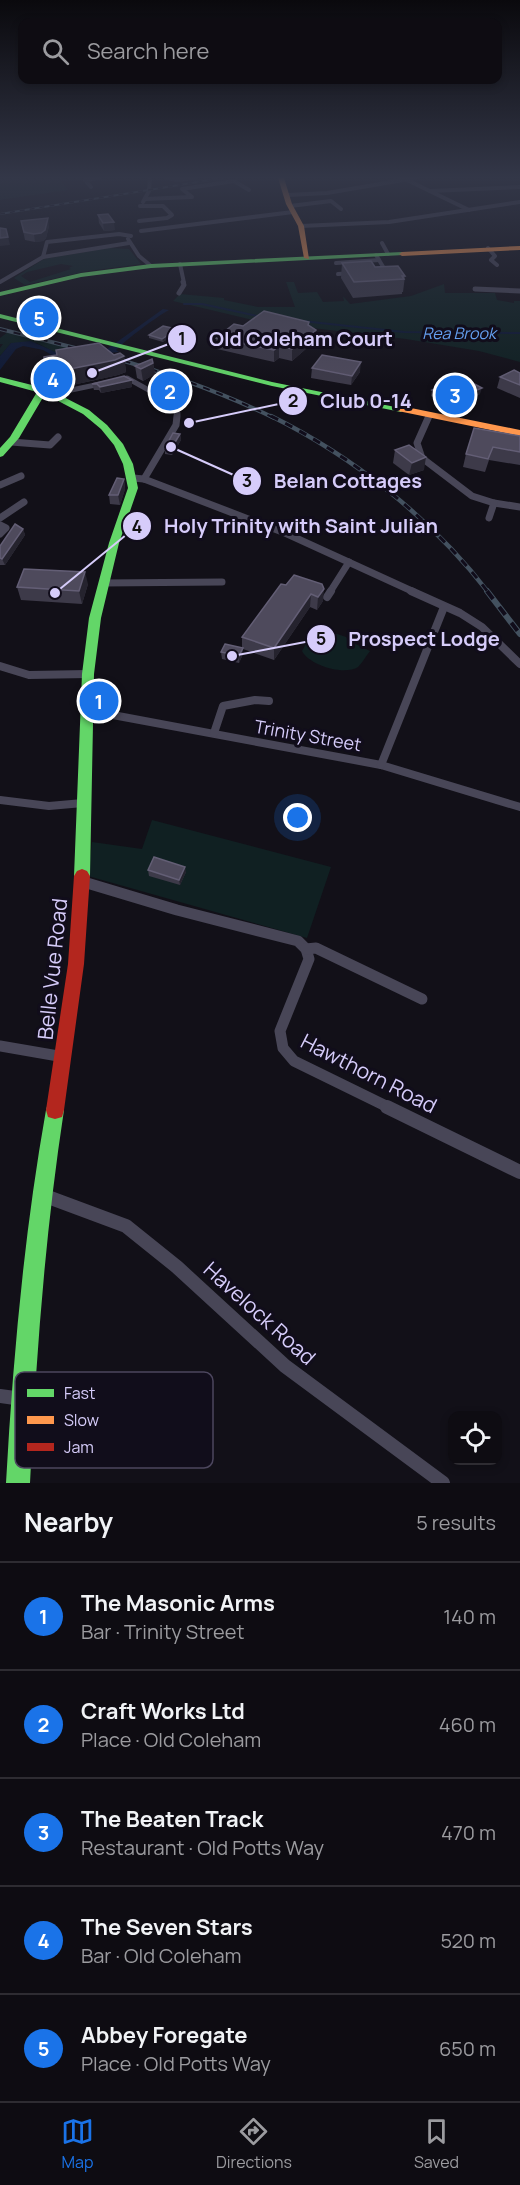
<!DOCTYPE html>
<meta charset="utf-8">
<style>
body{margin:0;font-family:Manrope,sans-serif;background:#1c1a20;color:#f1f3f6}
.controls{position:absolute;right:18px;bottom:18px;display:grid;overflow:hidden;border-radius:12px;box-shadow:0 3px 9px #0003}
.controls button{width:54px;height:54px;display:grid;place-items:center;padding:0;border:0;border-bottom:2px solid #2e2c32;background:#0e0c12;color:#f1f3f6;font:30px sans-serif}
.you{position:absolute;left:298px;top:818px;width:21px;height:21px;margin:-15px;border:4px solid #fff;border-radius:50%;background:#1a73e8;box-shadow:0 0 0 9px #1a73e833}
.badge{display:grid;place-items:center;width:39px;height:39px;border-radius:50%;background:#1a73e8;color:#fff;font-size:20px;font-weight:700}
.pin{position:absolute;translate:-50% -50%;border:3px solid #fff;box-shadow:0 2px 6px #0006}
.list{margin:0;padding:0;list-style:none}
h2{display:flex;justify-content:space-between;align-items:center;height:78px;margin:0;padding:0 24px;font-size:26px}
h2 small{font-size:20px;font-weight:400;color:#9b9b9f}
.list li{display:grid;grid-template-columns:39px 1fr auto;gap:18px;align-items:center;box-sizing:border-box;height:108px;padding:0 24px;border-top:2px solid #2e2c32}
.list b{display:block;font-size:22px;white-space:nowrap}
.list p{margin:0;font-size:20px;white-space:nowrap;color:#9b9b9f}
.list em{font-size:20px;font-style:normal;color:#9b9b9f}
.icon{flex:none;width:33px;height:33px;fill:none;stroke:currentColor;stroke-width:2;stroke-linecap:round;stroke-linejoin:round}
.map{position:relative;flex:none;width:520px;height:1483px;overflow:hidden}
.search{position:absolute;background:#0e0c12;box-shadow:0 3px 9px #0003;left:18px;right:18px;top:18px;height:66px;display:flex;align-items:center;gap:15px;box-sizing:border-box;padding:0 21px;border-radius:12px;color:#9b9b9f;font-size:22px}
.sheet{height:618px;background:#0e0c12}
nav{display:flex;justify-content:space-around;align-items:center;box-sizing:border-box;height:84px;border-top:2px solid #2e2c32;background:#0e0c12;font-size:16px;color:#9b9b9f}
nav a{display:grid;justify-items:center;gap:3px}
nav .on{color:#1a73e8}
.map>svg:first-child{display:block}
</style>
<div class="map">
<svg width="520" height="1483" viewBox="0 0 520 1483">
<rect width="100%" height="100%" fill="#121018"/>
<g fill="#102022" fill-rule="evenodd">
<polygon points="0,178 88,178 61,181 68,190 0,200"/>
<path d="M109 248 129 249 141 264 88 271 25 285 14 278 44 259ZM61 264 73 266 69 268 71 269 30 282 21 276 27 272Z"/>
<polygon points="286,282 294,282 298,293 317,292 323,302 344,301 343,296 350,304 411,296 444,284 445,293 495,293 497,300 514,303 514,301 520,301 520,362 479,351 406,339 261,322 173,301 180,294 224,298 224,300 258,307 295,307"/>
<polygon points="8,332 95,354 62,356 37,343 11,343 0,356 0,348 3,344 0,344 0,338"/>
<path d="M316 627 346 637 349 641 370 651C366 656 362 663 358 667 344 676 309 665 302 651Z"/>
<polygon points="152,820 331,867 307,938 88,876 92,842 142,849"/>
</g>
<path fill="#0f1935" d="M163 309 169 310C156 317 127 339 116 350L119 352 57 358 43 350 23 346 16 349 0 370V356L11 343 31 341 62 355 103 352Z"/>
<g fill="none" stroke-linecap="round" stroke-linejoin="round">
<g stroke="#0f1935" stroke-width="2">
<polyline points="184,304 202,304 262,317"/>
<polyline points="302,321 404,332 520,333"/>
</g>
<g stroke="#484657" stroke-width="4">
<polyline points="167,178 177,180 194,178"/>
<polyline points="407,180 469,210"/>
<polyline points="91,187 85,180 100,178"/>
<polyline points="430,191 520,187"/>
<polyline points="287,195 327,193 415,178"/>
<polyline points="145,199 192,197 182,189 234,181 249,190"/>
<polyline points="143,202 149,191 150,178"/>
<polyline points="290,206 331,201 341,209"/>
<polyline points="139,221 167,218 172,215 163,206 140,206"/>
<polyline points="301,226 389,222 520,202"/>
<polyline points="141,231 293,212"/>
<polyline points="128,239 139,256 151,266"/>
<polyline points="382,243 388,254"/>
<polyline points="488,248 495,256 491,260 497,265"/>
<polyline points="376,255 385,270 379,272"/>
<polyline points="43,257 47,242 119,234 131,236"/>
<polyline points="336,263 379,260"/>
<polyline points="180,264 184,283"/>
<polyline points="338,274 353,273"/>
<polyline points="0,282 43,257 129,243"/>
</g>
<g stroke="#484657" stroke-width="5">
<polyline points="475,289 520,291"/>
<polyline points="179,293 184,285 183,282"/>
<polyline points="127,378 163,398 178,413 177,418"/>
<polyline points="52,394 105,383"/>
</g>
<g stroke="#484657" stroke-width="7">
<polyline points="429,416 417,443 422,458 472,496 494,503 520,507"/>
<polyline points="11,442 50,445 58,437"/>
<polyline points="133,478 144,479 285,533 414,592"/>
<polyline points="144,479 176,425 177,416"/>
<polyline points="0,485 21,476"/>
<polyline points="0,518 24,502"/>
<polyline points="489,518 494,503"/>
<polyline points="0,525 6,528 0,534"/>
<polyline points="103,583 222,582"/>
<polyline points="330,592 349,562"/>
</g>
<g stroke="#484657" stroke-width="8">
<polyline points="411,591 460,613 482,627 520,664"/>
<polyline points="327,597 331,591"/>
<polyline points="0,666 29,675 88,674"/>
<polyline points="86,710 381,765 520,807"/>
<polyline points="214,733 223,706 255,700 269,701"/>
<polyline points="381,765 444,607"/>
<polyline points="0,800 49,806 83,803"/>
</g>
<g stroke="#484657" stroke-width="11">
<polyline points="81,884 87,883 177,910 298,941 306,949 309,959 280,1031 283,1048 294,1061 390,1108"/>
<polyline points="306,949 316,948 422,999"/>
<polyline points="0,1046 64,1057"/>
</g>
<g stroke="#484657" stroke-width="14">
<polyline points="387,1107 520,1172"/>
<polyline points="40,1194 126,1226 177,1267 285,1366 443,1483"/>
<polyline points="0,1396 22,1399"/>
</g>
<g fill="#63d668" fill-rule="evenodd">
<polygon points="402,252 404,255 151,268 81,277 0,296 0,292 81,273 151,264"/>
<polygon points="0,314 272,382 405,409 401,412 272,386 0,318"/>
<polygon points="0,377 48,389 89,410 107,425 123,444 133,464 138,488 119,543 101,618 94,674 90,876 87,881 82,883 77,881 74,876 82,674 89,618 109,543 128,488 123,464 114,445 101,429 83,414 45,394 19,438 3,456 0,457 0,448 10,437 37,392 0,382"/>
<path d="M55 1101 62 1103 64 1110C45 1234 36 1358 30 1483H6C13 1358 24 1234 46 1110L48 1103Z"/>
</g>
<g fill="#ff974d" fill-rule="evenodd">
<polygon points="278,178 284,178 292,204 304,226 309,259 304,258 298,226 286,204"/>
<polygon points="520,246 520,250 402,256 399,254 402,252"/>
<polygon points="401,406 520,430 520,436 398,411 398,407"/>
</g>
<polygon fill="#b3261e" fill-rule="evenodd" points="82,869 87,871 90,876 84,964 64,1110 62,1117 55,1119 48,1117 46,1110 68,964 74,876 77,871"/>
<g stroke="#43515f" stroke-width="2">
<polyline id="rail-far3" points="0,214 223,178"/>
</g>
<g stroke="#43515f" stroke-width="4">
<g id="rail-far2">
<polyline points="0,329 87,351"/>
<path d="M110 357C167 373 221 392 274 418"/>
</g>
</g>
<g stroke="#43515f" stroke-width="4.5">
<path id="rail-far1" d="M271 416C354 457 432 519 488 592"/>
</g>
<g stroke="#43515f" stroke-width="6">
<polyline id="rail" points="487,591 520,634"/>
</g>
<use href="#rail-far3" stroke="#110d1b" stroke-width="1.5" stroke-dasharray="5" stroke-linecap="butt"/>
<use href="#rail-far2" stroke="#110d1b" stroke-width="2" stroke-dasharray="7" stroke-linecap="butt"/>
<use href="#rail-far1" stroke="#110d1b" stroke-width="3" stroke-dasharray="8" stroke-linecap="butt"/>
<use href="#rail" stroke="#110d1b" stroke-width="4" stroke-dasharray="10" stroke-linecap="butt"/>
</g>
<g fill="#3d3a49">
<polygon points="98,215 115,230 104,231 99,223"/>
<polygon points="21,221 49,226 46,238 43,241 35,242 25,240"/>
<polygon points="342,263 375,267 405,276 403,292 402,292 402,294 353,298 341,278"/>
<polygon points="309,325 316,330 315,341 292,361 279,358 274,362 217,349 216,338 243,326"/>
<polygon points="177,329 177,332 163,342 149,338 149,335"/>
<polygon points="114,355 124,356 126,372 118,375 68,386 46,386 43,370"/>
<polygon points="153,363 155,374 143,381 137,378 135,366"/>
<polygon points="312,368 360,372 351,385 311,378"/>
<polygon points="520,373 520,398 497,388 500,377"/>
<polygon points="132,380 132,387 101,393 99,390 94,390 92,384"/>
<polygon points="156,380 181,392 169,397 157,389"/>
<polygon points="432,390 480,394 461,402 457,400 445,405 431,396"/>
<polygon points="180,434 181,440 172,455 165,454 165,448"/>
<polygon points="520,436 520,465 489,460 485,472 463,467 466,454"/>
<polygon points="395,450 424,470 409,475 393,463"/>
<polygon points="124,479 125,489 120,505 110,504 109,495"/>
<polygon points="23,529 25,535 5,565 0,565 0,546"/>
<polygon points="88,584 82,604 21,600 17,587"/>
<polygon points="322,584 323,601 317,610 310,607 274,660 243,649 243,654 239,663 222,659 221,652 242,648 242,637"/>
<polygon points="107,695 105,707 96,705 94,699"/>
<polygon points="148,870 186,872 180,885 149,876"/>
<polygon points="56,1398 53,1445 48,1448 32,1402 37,1400"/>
</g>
<g fill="#25232e">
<polygon points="48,218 49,226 46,238 43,241 35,242 34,234"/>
<polygon points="114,222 115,230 104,231 103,223"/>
<polygon points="8,237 10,245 0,246 0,238"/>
<polygon points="177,329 177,332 163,342 162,339"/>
<polygon points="316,330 315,341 292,361 292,349"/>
<polygon points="279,346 279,358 274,362 274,350"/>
<polygon points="124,356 126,372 118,375 68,386 65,370"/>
<polygon points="361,362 360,372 351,385 352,376"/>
<polygon points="153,363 155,374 143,381 141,369"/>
<polygon points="132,380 132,387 101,393 100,387"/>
<polygon points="181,383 181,392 169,397 168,387"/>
<polygon points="482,388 480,394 461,402 463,396"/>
<polygon points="458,393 457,400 445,405 446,398"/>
<polygon points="180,434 181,440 172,455 171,449"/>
<polygon points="426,457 424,470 409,475 412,463"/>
<polygon points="124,479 125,489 120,505 118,495"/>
<polygon points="23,529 25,535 5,565 2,559"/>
<polygon points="85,572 88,584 82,604 79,591"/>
<polygon points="324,589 323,601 317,610 318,597"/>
<polygon points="311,594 310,607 274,660 274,648"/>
<polygon points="243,648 243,654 239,663 239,656"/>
<polygon points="106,689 107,695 105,707 103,701"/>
<polygon points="185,867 186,872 180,885 179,880"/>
<polygon points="56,1398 53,1445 48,1448 52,1400"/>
</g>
<g fill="#4e4a5c" stroke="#635e75" stroke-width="1.5">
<polygon points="108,214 114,222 103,223 98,215"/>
<polygon points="48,218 45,230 41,233 34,234 24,232 21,221"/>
<polygon points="0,228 6,229 8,237 0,238"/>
<polygon points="371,261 375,267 398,266 405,276 402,276 404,279 354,282 342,263"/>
<polygon points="264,311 309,322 308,325 316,330 292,349 279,346 274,350 216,338 234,324 243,326"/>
<polygon points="163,326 177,329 162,339 149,335"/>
<polygon points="99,343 114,355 120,353 124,356 115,360 65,370 43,370 44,357 57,355 56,350"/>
<polygon points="322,355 361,362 352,376 312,368"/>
<polygon points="152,359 153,363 141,369 135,366"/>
<polygon points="514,370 520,373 520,385 500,377"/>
<polygon points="172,375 181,383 168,387 156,380"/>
<polygon points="124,376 132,380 100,387 97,384 92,384"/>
<polygon points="461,377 482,388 463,396 458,393 446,398 432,390"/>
<polygon points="474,428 520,436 520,452 493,447 488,459 466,454"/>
<polygon points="173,433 180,434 171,449 165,448"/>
<polygon points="409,445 426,457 412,463 395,450"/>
<polygon points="117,478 124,479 118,495 109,495"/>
<polygon points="15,524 23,529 2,559 0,558 0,546"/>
<polygon points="24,569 85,572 79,591 17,587"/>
<polygon points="294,575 322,584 324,589 318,597 311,594 274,648 242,637 281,584 286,585"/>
<polygon points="225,644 243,648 239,656 221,652"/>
<polygon points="94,688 106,689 103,701 94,699"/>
<polygon points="154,857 185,867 179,880 148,870"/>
</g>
<linearGradient id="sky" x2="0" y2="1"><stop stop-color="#0a090d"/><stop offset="0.46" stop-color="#333748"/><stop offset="1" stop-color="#333748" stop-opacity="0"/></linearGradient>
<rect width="520" height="386" fill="url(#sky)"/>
<g text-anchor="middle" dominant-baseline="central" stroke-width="6" stroke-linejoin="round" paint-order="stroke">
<g font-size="16" font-style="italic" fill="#649fef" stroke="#110d1b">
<text x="459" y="333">Rea Brook</text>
</g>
<g font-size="18" fill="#d6ccfa" stroke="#110d1b">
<text transform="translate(308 735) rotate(10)">Trinity Street</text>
</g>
<g font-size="21" fill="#d6ccfa" stroke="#110d1b">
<text transform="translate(52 969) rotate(-84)">Belle Vue Road</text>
<text transform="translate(369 1073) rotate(27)">Hawthorn Road</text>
<text transform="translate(260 1313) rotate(42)">Havelock Road</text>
</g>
</g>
<rect x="15" y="1372" width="198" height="96" rx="9" fill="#110d1b" stroke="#4c465e" stroke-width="1.5"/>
<rect x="27" y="1389" width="27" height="8" fill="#63d668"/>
<rect x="27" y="1416" width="27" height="8" fill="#ff974d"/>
<rect x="27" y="1443" width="27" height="8" fill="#b3261e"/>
<g font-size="16" fill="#d6ccfa">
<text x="64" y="1399">Fast</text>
<text x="64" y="1426">Slow</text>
<text x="64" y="1453">Jam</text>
</g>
<path fill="none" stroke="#d6ccfa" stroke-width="2" d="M92 373L182 339M189 423L293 401M171 447L247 481M55 593L137 526M232 656L321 639"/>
<g fill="#d6ccfa" stroke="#110d1b" stroke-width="2">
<circle cx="92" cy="373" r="6"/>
<circle cx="189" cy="423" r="6"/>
<circle cx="171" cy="447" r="6"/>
<circle cx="55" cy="593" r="6"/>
<circle cx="232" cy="656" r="6"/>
<circle cx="182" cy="339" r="15"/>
<circle cx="293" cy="401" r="15"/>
<circle cx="247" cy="481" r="15"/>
<circle cx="137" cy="526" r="15"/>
<circle cx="321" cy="639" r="15"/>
</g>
<g font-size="18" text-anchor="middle" font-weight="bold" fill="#111">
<text x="182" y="345">1</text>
<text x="293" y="407">2</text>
<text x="247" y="487">3</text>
<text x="137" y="533">4</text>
<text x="321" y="645">5</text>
</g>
<g font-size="20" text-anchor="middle" font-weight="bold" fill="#d6ccfa" stroke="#110d1b" stroke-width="6" stroke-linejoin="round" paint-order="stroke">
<text x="301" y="346">Old Coleham Court</text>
<text x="366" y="408">Club 0-14</text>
<text x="348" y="488">Belan Cottages</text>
<text x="301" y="533">Holy Trinity with Saint Julian</text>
<text x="424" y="646">Prospect Lodge</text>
</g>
</svg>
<div class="controls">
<button><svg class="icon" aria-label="locate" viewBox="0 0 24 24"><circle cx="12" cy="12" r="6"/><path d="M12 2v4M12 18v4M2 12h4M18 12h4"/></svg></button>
</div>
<div class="you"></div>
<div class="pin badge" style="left:99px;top:701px">1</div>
<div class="pin badge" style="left:170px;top:391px">2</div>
<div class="pin badge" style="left:455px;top:395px">3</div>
<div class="pin badge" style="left:53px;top:379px">4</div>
<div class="pin badge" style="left:39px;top:318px">5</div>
<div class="search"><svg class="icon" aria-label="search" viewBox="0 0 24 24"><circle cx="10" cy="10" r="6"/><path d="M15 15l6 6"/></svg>Search here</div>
</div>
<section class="sheet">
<h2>Nearby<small>5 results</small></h2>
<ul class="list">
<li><span class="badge">1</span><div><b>The Masonic Arms</b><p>Bar · Trinity Street</p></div><em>140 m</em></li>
<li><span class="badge">2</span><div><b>Craft Works Ltd</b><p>Place · Old Coleham</p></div><em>460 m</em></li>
<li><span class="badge">3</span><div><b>The Beaten Track</b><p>Restaurant · Old Potts Way</p></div><em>470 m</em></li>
<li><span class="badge">4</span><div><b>The Seven Stars</b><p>Bar · Old Coleham</p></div><em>520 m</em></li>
<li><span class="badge">5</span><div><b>Abbey Foregate</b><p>Place · Old Potts Way</p></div><em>650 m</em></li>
</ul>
</section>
<nav>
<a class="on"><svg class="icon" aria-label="map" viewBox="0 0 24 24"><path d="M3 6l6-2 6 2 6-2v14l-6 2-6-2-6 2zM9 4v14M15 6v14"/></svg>Map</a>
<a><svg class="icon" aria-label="directions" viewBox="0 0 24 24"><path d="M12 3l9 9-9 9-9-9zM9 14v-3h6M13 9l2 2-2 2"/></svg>Directions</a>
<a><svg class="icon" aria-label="saved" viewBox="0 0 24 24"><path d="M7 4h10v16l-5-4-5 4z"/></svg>Saved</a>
</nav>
